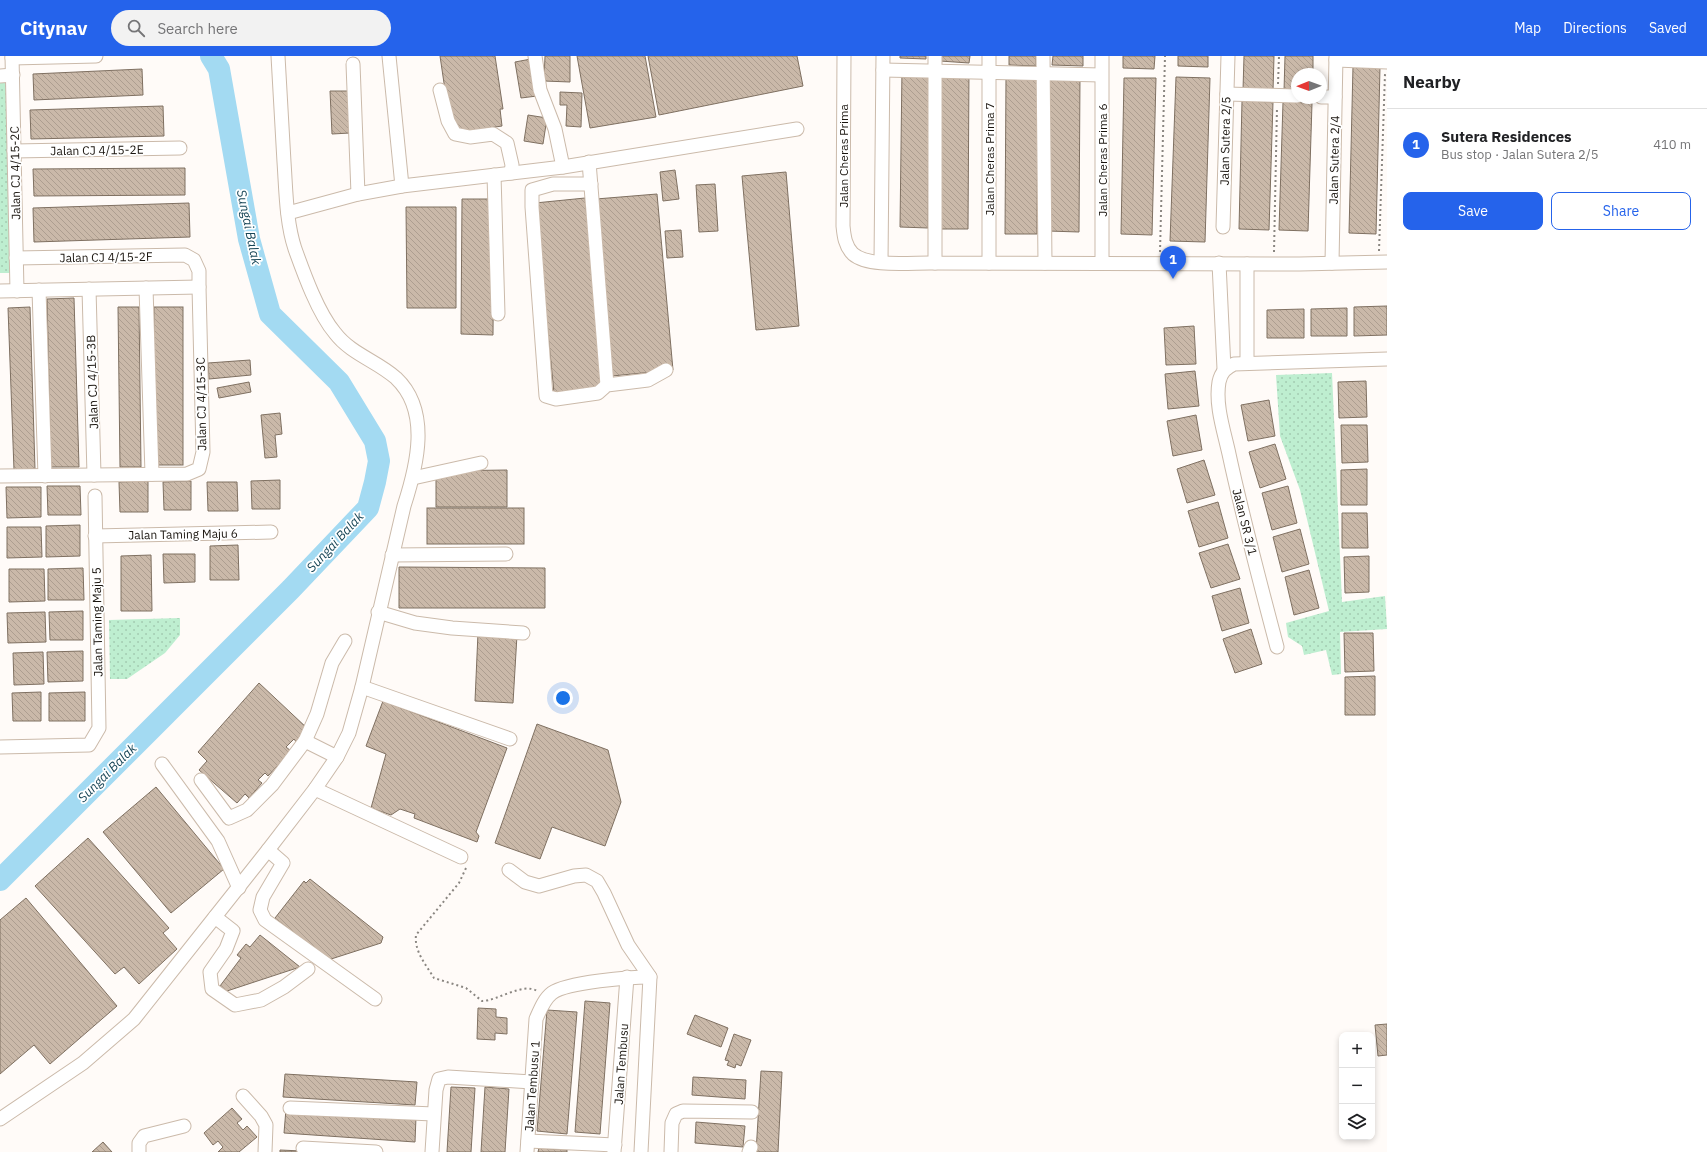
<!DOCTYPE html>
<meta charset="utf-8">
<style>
body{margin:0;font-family:"IBM Plex Sans",sans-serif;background:#f2f2f2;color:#202124}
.controls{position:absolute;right:12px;bottom:12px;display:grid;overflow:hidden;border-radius:8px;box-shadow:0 2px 6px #0003}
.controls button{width:36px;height:36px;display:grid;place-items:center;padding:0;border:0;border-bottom:1px solid #e0e0e0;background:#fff;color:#202124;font:20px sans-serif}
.compass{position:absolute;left:1291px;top:12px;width:36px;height:36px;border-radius:50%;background:#fff;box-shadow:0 2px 6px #0003;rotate:269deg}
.you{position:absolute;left:563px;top:642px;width:14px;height:14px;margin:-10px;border:3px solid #fff;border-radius:50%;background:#1a73e8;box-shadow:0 0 0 6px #1a73e833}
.badge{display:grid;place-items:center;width:26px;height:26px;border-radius:50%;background:#2563eb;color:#fff;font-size:13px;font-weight:700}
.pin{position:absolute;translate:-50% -33px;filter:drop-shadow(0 1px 2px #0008)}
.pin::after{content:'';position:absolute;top:21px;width:14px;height:12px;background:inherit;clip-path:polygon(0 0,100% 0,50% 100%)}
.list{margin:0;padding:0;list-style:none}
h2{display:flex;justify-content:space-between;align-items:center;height:52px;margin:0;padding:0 16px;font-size:17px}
h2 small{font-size:13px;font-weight:400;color:#757577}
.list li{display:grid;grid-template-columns:26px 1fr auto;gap:12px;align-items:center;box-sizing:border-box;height:72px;padding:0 16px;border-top:1px solid #e0e0e0}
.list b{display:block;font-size:15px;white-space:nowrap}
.list p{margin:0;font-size:13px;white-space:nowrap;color:#757577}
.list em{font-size:13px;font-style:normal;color:#757577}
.actions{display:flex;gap:8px;padding:12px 16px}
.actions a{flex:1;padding:9px 0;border:1px solid #2563eb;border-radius:8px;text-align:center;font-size:14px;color:#2563eb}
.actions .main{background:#2563eb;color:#fff}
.icon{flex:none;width:22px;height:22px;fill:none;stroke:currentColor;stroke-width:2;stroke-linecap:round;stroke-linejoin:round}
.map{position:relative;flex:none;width:1387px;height:1096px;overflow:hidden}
header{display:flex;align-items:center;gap:24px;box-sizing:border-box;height:56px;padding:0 20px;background:#2563eb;color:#fff}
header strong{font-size:19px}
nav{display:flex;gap:22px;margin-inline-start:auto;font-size:14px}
.search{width:280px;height:36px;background:#f2f2f2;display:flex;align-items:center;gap:10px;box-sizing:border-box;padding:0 14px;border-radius:22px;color:#757577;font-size:15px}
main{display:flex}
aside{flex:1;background:#fff}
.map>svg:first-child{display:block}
</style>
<header>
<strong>Citynav</strong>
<div class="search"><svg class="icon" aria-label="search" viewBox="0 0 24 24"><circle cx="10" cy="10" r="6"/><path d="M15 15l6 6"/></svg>Search here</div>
<nav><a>Map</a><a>Directions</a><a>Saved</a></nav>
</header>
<main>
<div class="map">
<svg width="1387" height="1096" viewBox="0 0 1387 1096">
<defs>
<pattern id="grass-dots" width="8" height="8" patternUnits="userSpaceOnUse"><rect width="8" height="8" fill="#beeed0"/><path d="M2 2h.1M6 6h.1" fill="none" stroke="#a3cbb1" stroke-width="1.8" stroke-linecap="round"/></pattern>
<pattern id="building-back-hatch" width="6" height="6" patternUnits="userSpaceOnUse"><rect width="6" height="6" fill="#cab9a9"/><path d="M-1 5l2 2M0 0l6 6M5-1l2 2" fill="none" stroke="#ad9e90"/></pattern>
</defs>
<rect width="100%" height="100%" fill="#fffbf8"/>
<g fill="url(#grass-dots)">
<polygon points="0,25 9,25 12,217 0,217"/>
<polygon points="1332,317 1342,546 1385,540 1387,573 1340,576 1341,618 1332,619 1326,594 1304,599 1302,590 1288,581 1286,567 1329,555 1300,434 1280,380 1276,319"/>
<polygon points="180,562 180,579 165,597 127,623 110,623 109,564"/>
</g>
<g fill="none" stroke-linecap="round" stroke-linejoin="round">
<polyline stroke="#a3daf2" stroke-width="22" points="0,824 291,533 368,452 375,426 379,405 375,385 339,326 270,258 249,183 219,13 211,0"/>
</g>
<g fill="url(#building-back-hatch)" stroke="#7f7061">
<polygon points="440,0 495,0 503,53 500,53 502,70 456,77 449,61"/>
<polygon points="545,0 570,0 570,26 544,25"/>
<polygon points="577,0 645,0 656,61 590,72"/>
<polygon points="648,0 797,0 803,30 659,59"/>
<polygon points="900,0 926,0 926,3 900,2"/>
<polygon points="940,0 970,0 969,7 940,5"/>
<polygon points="1009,0 1036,0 1036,10 1009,9"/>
<polygon points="1053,0 1083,0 1083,10 1052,9"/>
<polygon points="1123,0 1155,0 1154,13 1123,12"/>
<polygon points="1178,0 1208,0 1208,11 1178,10"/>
<polygon points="1244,0 1274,0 1273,35 1243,34"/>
<polygon points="1285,0 1313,0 1313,18 1297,18 1297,36 1284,35"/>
<polygon points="531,3 537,40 521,42 515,6"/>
<polygon points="1353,10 1380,11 1376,178 1349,177"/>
<polygon points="902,12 929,12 928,172 900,171"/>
<polygon points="142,13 143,39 34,44 33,18"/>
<polygon points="940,14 969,14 968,173 939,173"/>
<polygon points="1006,20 1038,20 1037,178 1005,178"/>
<polygon points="1049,20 1080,20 1079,176 1048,175"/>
<polygon points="1176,21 1210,22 1205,186 1170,185"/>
<polygon points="1124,22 1156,22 1152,179 1121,178"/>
<polygon points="330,35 348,35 350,77 332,78"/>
<polygon points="560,36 582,37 581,71 566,70 567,49 560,49"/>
<polygon points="1242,45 1273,46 1269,174 1239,173"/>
<polygon points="1283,46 1312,47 1308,175 1279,174"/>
<polygon points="163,50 164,80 31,83 30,54"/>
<polygon points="528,59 547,62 543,88 524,85"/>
<polygon points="185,112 185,139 34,140 33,113"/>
<polygon points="675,114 679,143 663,145 660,116"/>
<polygon points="786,116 799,270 756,274 742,120"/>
<polygon points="715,128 718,175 699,176 696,129"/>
<polygon points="657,138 673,314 612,320 596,143"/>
<polygon points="585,142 604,332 554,337 535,147"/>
<polygon points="462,143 494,143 493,279 461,278"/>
<polygon points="189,147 190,181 34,186 33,152"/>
<polygon points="406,151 456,151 456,252 407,252"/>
<polygon points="681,174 683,201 667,202 665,175"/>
<polygon points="74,242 79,411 51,411 47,243"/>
<polygon points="1387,250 1387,279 1354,280 1354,251"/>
<polygon points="30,251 35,413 14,414 8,252"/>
<polygon points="118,251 139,251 141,411 120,411"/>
<rect x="154" y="251" width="29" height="158"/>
<polygon points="1347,252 1347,280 1311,280 1311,253"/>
<polygon points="1304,253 1304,282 1267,282 1267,254"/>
<polygon points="1194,270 1196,308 1166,309 1164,272"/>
<polygon points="250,304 251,319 209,323 208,307"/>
<polygon points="1195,315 1199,350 1168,353 1165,318"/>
<polygon points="1366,325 1367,361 1339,362 1338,326"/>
<polygon points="249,326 251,336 219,342 217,332"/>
<polygon points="1269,344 1275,380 1248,385 1241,349"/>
<polygon points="280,357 282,378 275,379 277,401 265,402 261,359"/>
<polygon points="1196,359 1202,394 1173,400 1167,365"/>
<polygon points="1341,369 1367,369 1368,406 1342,407"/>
<polygon points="1275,388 1286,423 1260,432 1249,396"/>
<polygon points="1204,404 1215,439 1187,447 1177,413"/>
<polygon points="1367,413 1367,449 1341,449 1341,414"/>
<polygon points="507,414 507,451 436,451 436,415"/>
<polygon points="280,424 280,453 252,453 251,425"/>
<polygon points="148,425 148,456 120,456 119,426"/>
<polygon points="191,425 191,454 164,454 163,426"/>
<polygon points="207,426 237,426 238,455 208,455"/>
<polygon points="47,430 80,430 81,459 48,459"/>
<polygon points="1288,430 1297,467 1272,474 1262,437"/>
<polygon points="6,431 41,431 41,461 7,462"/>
<polygon points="1218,446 1228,482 1199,491 1188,455"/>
<rect x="427" y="452" width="97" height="36"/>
<polygon points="1342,457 1367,457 1368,492 1342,492"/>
<polygon points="80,469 80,500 46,501 46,470"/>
<polygon points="7,471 41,471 42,501 7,502"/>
<polygon points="1300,473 1309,508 1282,516 1273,481"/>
<polygon points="1228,488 1240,523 1211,532 1199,497"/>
<polygon points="238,489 239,524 210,524 210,490"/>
<polygon points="163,498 195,498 195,526 164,527"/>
<polygon points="151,499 152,555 121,555 121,500"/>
<polygon points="1369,500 1369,536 1345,537 1344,501"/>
<polygon points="399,511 545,512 545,552 399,552"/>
<polygon points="83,512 84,544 48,544 48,513"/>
<polygon points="9,513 44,513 45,545 9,546"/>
<polygon points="1309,514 1319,552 1294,559 1285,521"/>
<polygon points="1240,532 1249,567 1222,575 1212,540"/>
<polygon points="83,555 83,584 50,584 49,556"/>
<polygon points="45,556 46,586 8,587 7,557"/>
<polygon points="1251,573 1262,608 1235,617 1223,583"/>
<polygon points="478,577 517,579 513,647 475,645"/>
<polygon points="1344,577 1373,577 1374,615 1345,616"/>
<polygon points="83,595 83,625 48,626 47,596"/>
<polygon points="43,596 44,628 14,629 13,597"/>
<polygon points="1375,620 1375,659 1345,659 1345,621"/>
<polygon points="259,627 308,673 297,687 294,683 286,691 291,695 268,720 265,717 258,724 262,727 249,742 245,738 237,747 199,714 207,705 198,696"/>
<polygon points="41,636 41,665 13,665 12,637"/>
<polygon points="85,636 85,665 49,665 49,637"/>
<polygon points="383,645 507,692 476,776 479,780 477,786 414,762 415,758 400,753 391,759 371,752 386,698 366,690"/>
<polygon points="537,668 608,694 621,746 605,790 552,771 540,803 495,787"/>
<polygon points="156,731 224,813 171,857 103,776"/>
<polygon points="88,782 169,872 163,877 177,893 139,928 124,911 115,918 35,830"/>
<polygon points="310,823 383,881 381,887 328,904 275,862 304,825 306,827"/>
<polygon points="26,842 117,950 50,1008 34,989 0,1018 0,864"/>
<polygon points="260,879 300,911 227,935 220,930 241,902 237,899 246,888 250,891"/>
<polygon points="585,945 610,947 600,1078 575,1076"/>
<polygon points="478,952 496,953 496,961 507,962 507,978 495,977 495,984 477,983"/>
<polygon points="547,954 577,956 567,1078 537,1075"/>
<polygon points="695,959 728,972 721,991 687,978"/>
<polygon points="1387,968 1387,999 1378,1000 1375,969"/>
<polygon points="734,978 751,984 741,1010 736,1008 735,1012 727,1009 729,1005 725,1004"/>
<polygon points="761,1015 782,1016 778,1096 756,1096"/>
<polygon points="285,1018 417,1026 415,1049 283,1041"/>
<polygon points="693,1021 746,1024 745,1043 692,1039"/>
<polygon points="451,1031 475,1032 471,1096 447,1096"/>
<polygon points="485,1031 509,1033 505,1096 481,1096"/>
<polygon points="232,1052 242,1063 237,1067 243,1074 247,1070 257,1081 239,1096 218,1096 223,1091 218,1085 213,1089 204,1077"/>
<polygon points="286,1053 416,1061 415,1086 284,1077"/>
<polygon points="696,1066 745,1070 743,1091 695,1087"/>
<polygon points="103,1086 112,1096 92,1096"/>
<polygon points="539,1092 567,1094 567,1096 538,1096"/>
<polygon points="280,1094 302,1095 302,1096 280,1096"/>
</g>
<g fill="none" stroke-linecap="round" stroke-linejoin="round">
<g stroke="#cbbaaa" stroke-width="15">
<g id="minor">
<polyline points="12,0 17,235"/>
<polyline points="389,0 402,130"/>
<polyline points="535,0 540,34 555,73 563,111"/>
<path d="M844 0 843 170C844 180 845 190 853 198 869 212 915 206 935 207L1300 208 1387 206"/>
<polyline points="935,0 935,207"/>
<polyline points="1043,0 1045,207"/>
<polyline points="1102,0 1102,207"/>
<polyline points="12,2 96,0"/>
<polyline points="1336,4 1387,6"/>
<polyline points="353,8 358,138"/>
<polyline points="883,14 1101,19"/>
<polyline points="0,20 13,19"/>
<polyline points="440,34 448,65 455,78 470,81 493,78 507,87 512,109 511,117"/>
<polyline points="1227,38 1297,40"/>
<polyline points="1321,41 1335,41"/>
<polyline points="14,95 180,92"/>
<polyline points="589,106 607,329"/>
<polyline points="494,119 498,258"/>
<polyline points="591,128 553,128 532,134 532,151 546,340 556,343 598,337 607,329 648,324 666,314"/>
<polyline points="288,157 358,138 402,130 563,111 797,73"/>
<polyline points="1223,171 1228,0"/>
<polyline points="881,206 883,0"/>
<polyline points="989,207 989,0"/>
<polyline points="1219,207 1224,313"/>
<polyline points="1332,207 1336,0"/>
<polyline points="146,232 152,418"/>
<polyline points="89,233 94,419"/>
<polyline points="39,234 45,420"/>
<polyline points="0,235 199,231"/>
<polyline points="1247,306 1247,208"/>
<polyline points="0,420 187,418 199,413 203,396 199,231 199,215 194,204 185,199 16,202"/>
<polyline points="413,422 481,407"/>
<polyline points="95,480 271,476"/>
<polyline points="392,499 506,498"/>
<polyline points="378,556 415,567 452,572 523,577"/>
<path d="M1277 591C1260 527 1243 463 1229 398 1224 375 1215 349 1219 326 1221 316 1226 312 1234 308L1387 303"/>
<polyline points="362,631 510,683"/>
<polyline points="305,685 317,658 332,607 345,585"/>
<polyline points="0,691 89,689 99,672 95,440"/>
<polyline points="162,708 218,785 239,832"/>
<polyline points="201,724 229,762 247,754 272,729 305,685 337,701"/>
<polyline points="315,733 461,801"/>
<polyline points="268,794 283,807 263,841 260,854 265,864 375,943"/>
<polyline points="509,814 525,826 539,830 574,820 586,819 597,825 604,837 628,889 650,921 641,1096"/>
<polyline points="215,861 233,875 226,893 210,916 212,933 235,949 261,944 284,931 308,913"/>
<polyline points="243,1040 261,1060 266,1069 265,1096"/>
<polyline points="290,1052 434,1058"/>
<path d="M0 1063 83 1007 134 963 268 794 315 733 337 701 349 677 362 631 404 450C417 410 431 355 396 322 377 305 351 298 335 277 318 257 304 218 295 193 286 166 286 134 284 106 282 70 280 35 278 0"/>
<polyline points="528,1085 615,1089"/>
<polyline points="303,1092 376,1096"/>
<polyline points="139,1096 139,1087 144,1080 184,1070"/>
<polyline points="432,1096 436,1034 439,1023 448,1021 532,1026"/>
<path d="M527 1096 536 963C540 954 544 943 552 937 567 926 631 921 650 921"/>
<polyline points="614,1096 627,921"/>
<polyline points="671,1096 672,1067 676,1058 683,1055 752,1056"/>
<polyline points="749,1096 751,1091"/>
</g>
</g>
<g stroke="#8a8681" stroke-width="2" stroke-dasharray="2 3" stroke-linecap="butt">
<polyline points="1278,28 1279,0"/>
<polyline points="1379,195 1385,18"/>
<polyline points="1160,196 1165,0"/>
<polyline points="1274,196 1277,51"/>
<path d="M466 812 459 827 416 879C414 895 426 909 434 922L466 932 482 945C497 945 523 926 537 935"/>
</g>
<use href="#minor" stroke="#fff" stroke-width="13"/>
</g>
<g text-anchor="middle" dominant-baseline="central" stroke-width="3.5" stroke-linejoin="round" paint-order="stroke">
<g font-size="12" fill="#1a150f" stroke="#fff">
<text transform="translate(1225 85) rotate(-89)">Jalan Sutera 2/5</text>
<text transform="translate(97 94) rotate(-1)">Jalan CJ 4/15-2E</text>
<text transform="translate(843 100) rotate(-90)">Jalan Cheras Prima</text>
<text transform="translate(989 103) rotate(-90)">Jalan Cheras Prima 7</text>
<text transform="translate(1102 104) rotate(-90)">Jalan Cheras Prima 6</text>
<text transform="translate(1334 104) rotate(-89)">Jalan Sutera 2/4</text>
<text transform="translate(15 117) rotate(-91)">Jalan CJ 4/15-2C</text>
<text transform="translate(106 201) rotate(-1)">Jalan CJ 4/15-2F</text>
<text transform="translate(92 326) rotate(-92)">Jalan CJ 4/15-3B</text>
<text transform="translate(201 348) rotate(-91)">Jalan CJ 4/15-3C</text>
<text transform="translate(1245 466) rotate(76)">Jalan SR 3/1</text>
<text transform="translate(183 478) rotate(-1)">Jalan Taming Maju 6</text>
<text transform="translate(97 566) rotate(-91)">Jalan Taming Maju 5</text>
<text transform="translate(621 1008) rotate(-86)">Jalan Tembusu</text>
<text transform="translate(532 1030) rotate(-86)">Jalan Tembusu 1</text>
</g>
<g font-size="13" font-style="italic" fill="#174556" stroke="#fff">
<text transform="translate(249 171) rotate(78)">Sungai Balak</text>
<text transform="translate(335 486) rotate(-47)">Sungai Balak</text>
<text transform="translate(107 717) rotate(-45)">Sungai Balak</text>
</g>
</g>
</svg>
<div class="controls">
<button>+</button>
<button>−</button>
<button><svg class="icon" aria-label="layers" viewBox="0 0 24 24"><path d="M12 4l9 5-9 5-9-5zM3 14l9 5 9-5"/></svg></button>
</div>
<svg class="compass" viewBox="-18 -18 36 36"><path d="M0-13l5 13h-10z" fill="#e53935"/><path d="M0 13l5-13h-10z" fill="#757577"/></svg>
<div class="you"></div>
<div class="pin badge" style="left:1173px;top:223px">1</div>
</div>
<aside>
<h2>Nearby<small></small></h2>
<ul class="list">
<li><span class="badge">1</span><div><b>Sutera Residences</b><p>Bus stop · Jalan Sutera 2/5</p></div><em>410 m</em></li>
</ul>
<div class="actions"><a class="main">Save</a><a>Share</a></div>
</aside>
</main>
